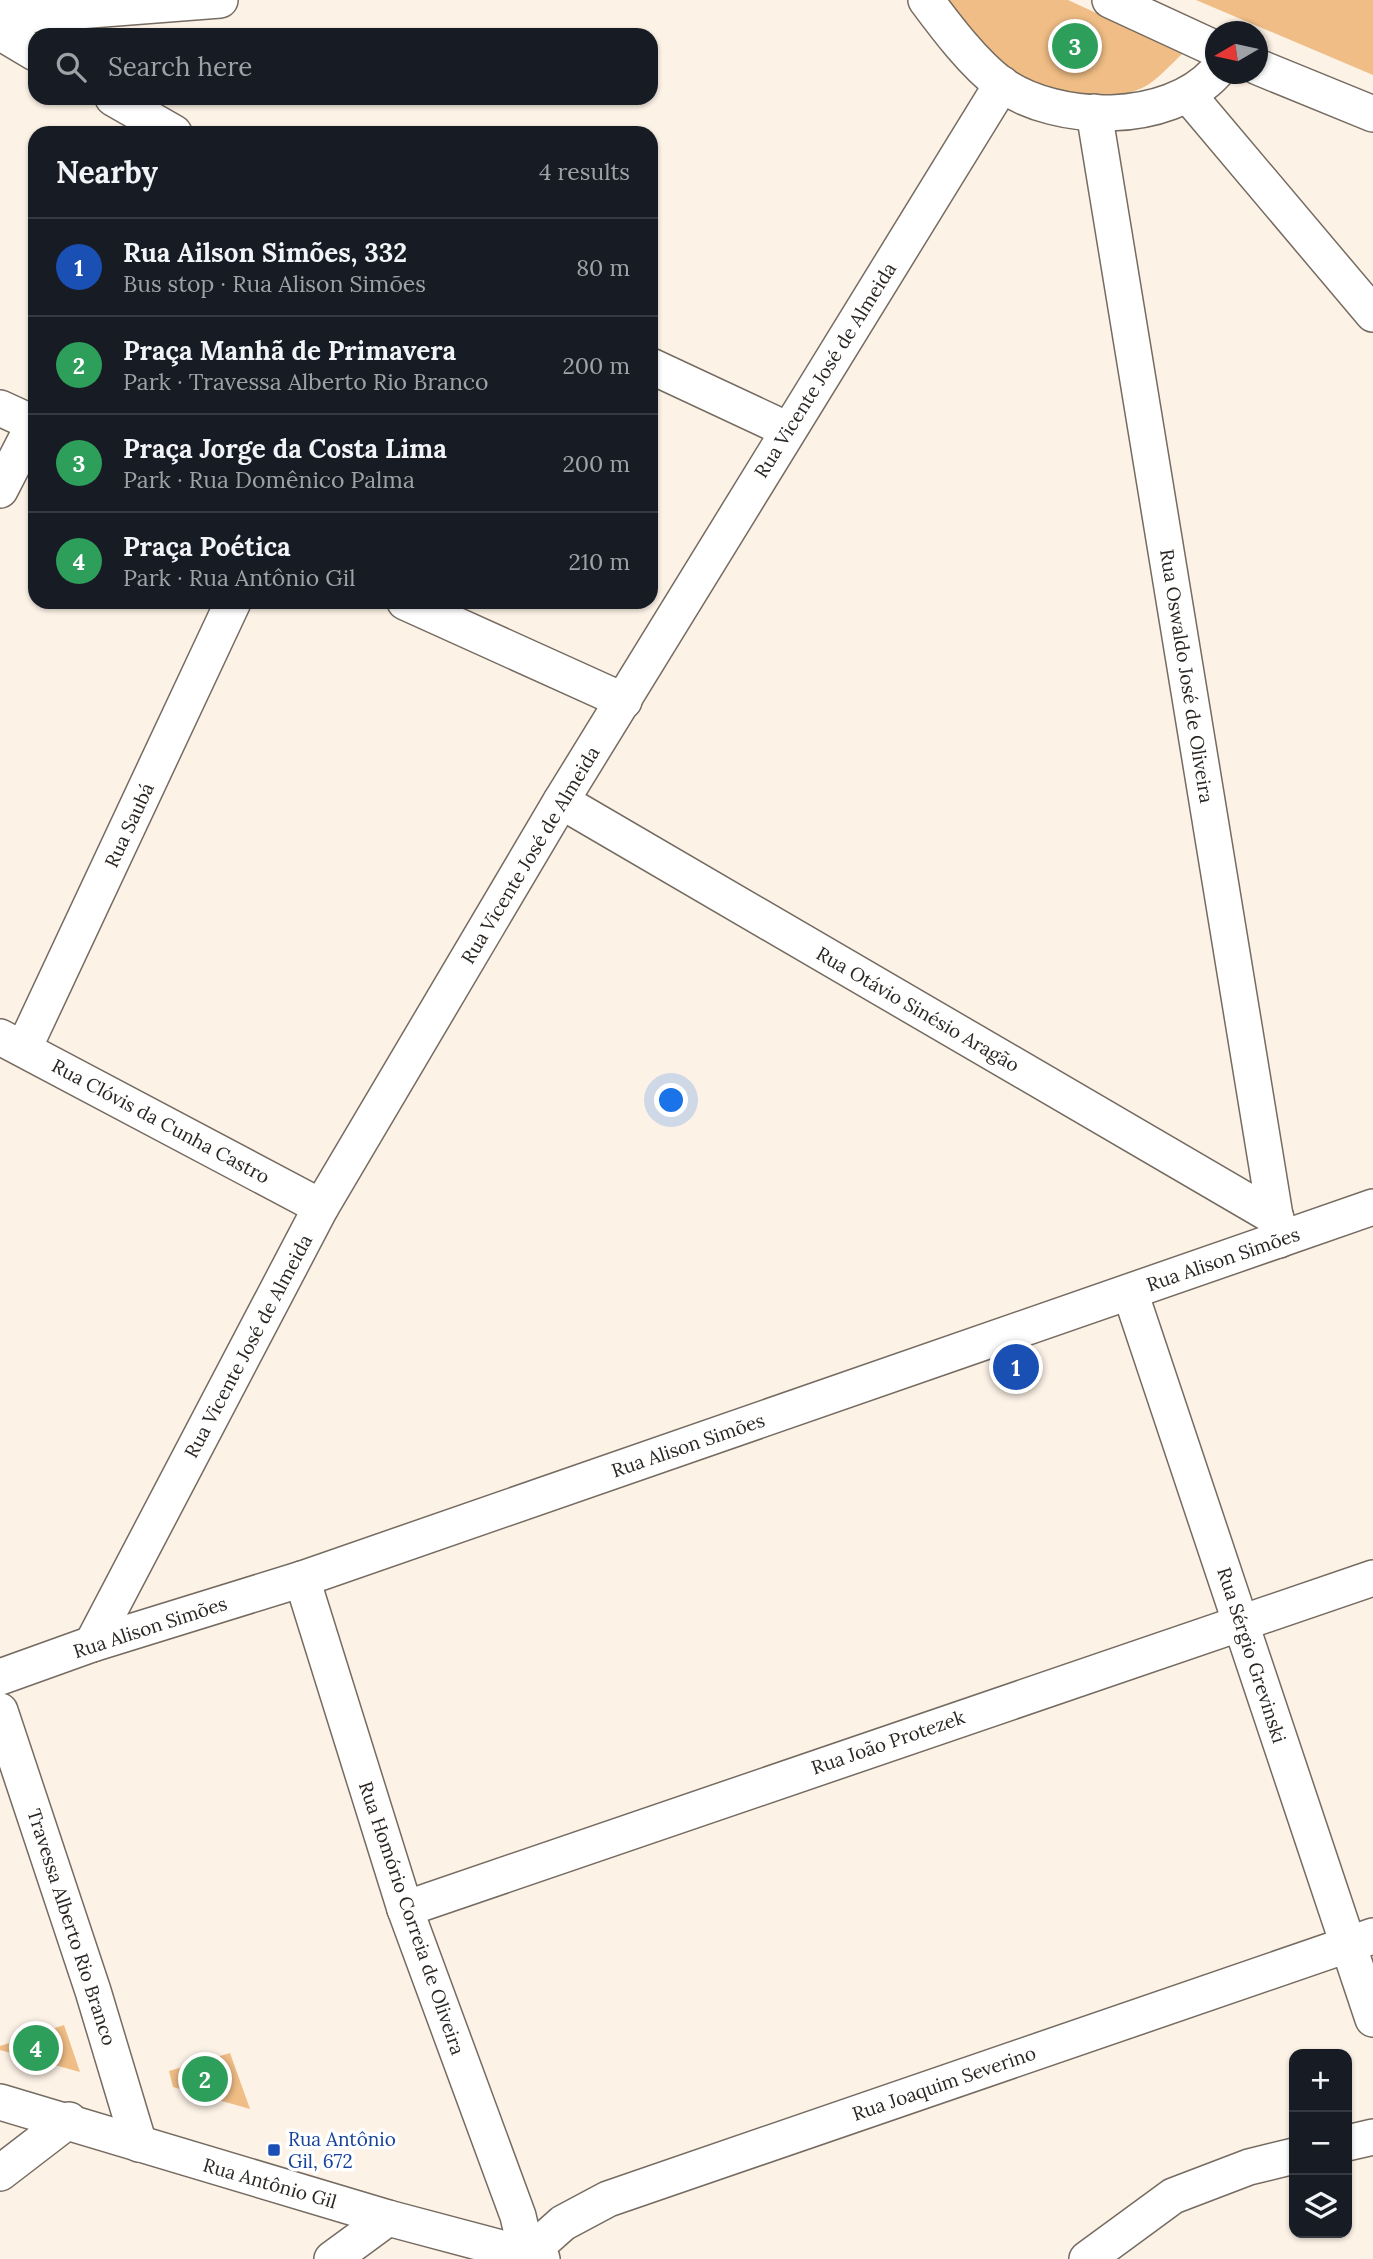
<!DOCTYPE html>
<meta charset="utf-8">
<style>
body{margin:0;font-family:Lora,serif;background:#20242c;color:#f1f3f6}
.controls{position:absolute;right:21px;bottom:21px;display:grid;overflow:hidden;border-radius:14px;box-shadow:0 2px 5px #0004}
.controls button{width:63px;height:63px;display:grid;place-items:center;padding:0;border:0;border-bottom:2px solid #363941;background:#171b24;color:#f1f3f6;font:35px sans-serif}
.compass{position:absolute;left:1205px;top:21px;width:63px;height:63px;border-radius:50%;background:#171b24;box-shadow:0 2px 5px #0004;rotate:261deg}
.you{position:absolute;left:672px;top:1101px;width:24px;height:24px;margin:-18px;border:5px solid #fff;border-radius:50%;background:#1a73e8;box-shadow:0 0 0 10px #1a73e833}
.badge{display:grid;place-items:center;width:46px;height:46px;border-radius:50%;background:#8c9099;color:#fff;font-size:23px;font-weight:700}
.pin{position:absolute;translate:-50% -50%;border:4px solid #fff;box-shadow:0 2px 7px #0006}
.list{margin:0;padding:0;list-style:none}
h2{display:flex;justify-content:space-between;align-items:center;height:91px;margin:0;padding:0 28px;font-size:30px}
h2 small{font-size:23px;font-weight:400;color:#9ea1a6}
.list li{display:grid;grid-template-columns:46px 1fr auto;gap:21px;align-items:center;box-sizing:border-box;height:98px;padding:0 28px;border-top:2px solid #363941}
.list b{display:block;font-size:26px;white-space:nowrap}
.list p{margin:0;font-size:23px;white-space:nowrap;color:#9ea1a6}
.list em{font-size:23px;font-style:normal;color:#9ea1a6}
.icon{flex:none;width:38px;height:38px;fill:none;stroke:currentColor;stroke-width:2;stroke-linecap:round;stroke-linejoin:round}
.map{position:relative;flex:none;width:1373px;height:2259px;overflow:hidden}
.search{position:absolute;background:#171b24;box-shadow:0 2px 5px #0004;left:28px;top:28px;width:630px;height:77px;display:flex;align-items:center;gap:18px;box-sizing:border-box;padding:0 24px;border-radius:21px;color:#9ea1a6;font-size:26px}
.panel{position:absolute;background:#171b24;box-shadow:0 2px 5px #0004;left:28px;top:126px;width:630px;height:483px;border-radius:21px}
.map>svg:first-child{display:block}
</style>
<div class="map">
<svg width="1373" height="2259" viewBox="0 0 1373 2259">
<rect width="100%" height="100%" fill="#fdf2e6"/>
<g fill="#efbd85">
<path d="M949 0H1068L1183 53C1171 64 1157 81 1142 88 1082 113 1019 84 977 40 966 29 958 13 949 0Z"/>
<polygon points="1196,0 1373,0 1373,75"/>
<polygon points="64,2025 80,2072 0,2050 0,2046"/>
<polygon points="230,2053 250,2109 173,2087 169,2071"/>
</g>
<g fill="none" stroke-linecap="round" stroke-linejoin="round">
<g stroke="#756b61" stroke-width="38">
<g id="minor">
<path d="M926 0C946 27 974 64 1001 84 1058 124 1168 125 1216 72"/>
<polyline points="1110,0 1216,49"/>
<polyline points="0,17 220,0"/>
<polyline points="0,32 35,53"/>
<polyline points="1258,67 1373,114"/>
<polyline points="1189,96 1373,314"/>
<polyline points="113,98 174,133"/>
<polyline points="1094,112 1279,1240"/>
<polyline points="651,366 788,430"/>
<polyline points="0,408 35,424"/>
<polyline points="0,490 35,422"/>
<polyline points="405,602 624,701"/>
<polyline points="561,801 1276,1218"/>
<polyline points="0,1037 321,1207"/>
<polyline points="24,1048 233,602"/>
<polyline points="1130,1292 1373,2019"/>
<polyline points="302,1579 405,1909 518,2216 527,2255 563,2223 608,2199 1373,1936"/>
<polyline points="92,1644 321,1207 561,801 1002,84"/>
<polyline points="0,1677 92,1644 302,1579 1373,1207"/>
<polyline points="0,1711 93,1991 139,2144"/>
<polyline points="405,1909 1373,1578"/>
<polyline points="0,2102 388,2218 542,2259"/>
<polyline points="1347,2143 1373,2137"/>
<polyline points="0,2173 69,2120"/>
<polyline points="332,2259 388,2218"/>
<polyline points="1087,2259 1173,2196 1249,2167 1294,2156"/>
</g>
</g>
<use href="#minor" stroke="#fff" stroke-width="35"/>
</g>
<rect fill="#1a4fb4" stroke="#fff" stroke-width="2.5" x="267" y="2143" width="14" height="14" rx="3.5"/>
<g text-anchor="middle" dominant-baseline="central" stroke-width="7" stroke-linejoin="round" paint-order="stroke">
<g font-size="19" fill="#2b2622" stroke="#fff">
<text transform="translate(825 370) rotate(-58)">Rua Vicente José de Almeida</text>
<text transform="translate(1187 676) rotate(81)">Rua Oswaldo José de Oliveira</text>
<text transform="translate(129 825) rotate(-65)">Rua Saubá</text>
<text transform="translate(530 855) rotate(-59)">Rua Vicente José de Almeida</text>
<text transform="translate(918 1009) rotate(30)">Rua Otávio Sinésio Aragão</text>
<text transform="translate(161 1121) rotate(28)">Rua Clóvis da Cunha Castro</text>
<text transform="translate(1223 1259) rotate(-19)">Rua Alison Simões</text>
<text transform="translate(248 1346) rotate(-62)">Rua Vicente José de Almeida</text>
<text transform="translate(688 1445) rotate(-19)">Rua Alison Simões</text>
<text transform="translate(150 1627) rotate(-18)">Rua Alison Simões</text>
<text transform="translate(1252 1655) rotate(72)">Rua Sérgio Grevinski</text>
<text transform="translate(888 1742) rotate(-19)">Rua João Protezek</text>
<text transform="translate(412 1918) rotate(71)">Rua Homório Correia de Oliveira</text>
<text transform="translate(72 1927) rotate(72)">Travessa Alberto Rio Branco</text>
<text transform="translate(944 2083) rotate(-19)">Rua Joaquim Severino</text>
<text transform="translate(270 2183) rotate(16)">Rua Antônio Gil</text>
</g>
<g font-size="19" fill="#164399" stroke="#fff" text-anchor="start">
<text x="288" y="2139">Rua Antônio<tspan x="288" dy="22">Gil, 672</tspan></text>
</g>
</g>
</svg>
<div class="controls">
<button>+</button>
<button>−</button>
<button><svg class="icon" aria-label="layers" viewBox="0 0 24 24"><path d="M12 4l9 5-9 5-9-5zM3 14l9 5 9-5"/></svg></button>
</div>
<svg class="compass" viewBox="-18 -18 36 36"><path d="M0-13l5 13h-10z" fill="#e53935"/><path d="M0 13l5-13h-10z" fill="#9ea1a6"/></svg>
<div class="you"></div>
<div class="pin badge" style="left:1016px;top:1367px;background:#1a4fb4">1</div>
<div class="pin badge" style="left:205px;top:2079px;background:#2e9e5b">2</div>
<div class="pin badge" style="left:1075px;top:46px;background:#2e9e5b">3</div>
<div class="pin badge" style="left:36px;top:2048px;background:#2e9e5b">4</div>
<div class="search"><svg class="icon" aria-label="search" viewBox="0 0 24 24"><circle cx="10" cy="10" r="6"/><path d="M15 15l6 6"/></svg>Search here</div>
<section class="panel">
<h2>Nearby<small>4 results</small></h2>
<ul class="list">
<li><span class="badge" style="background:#1a4fb4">1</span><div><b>Rua Ailson Simões, 332</b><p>Bus stop · Rua Alison Simões</p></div><em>80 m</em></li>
<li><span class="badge" style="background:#2e9e5b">2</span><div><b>Praça Manhã de Primavera</b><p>Park · Travessa Alberto Rio Branco</p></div><em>200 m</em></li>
<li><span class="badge" style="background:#2e9e5b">3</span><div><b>Praça Jorge da Costa Lima</b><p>Park · Rua Domênico Palma</p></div><em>200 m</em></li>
<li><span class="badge" style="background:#2e9e5b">4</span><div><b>Praça Poética</b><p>Park · Rua Antônio Gil</p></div><em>210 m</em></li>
</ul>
</section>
</div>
